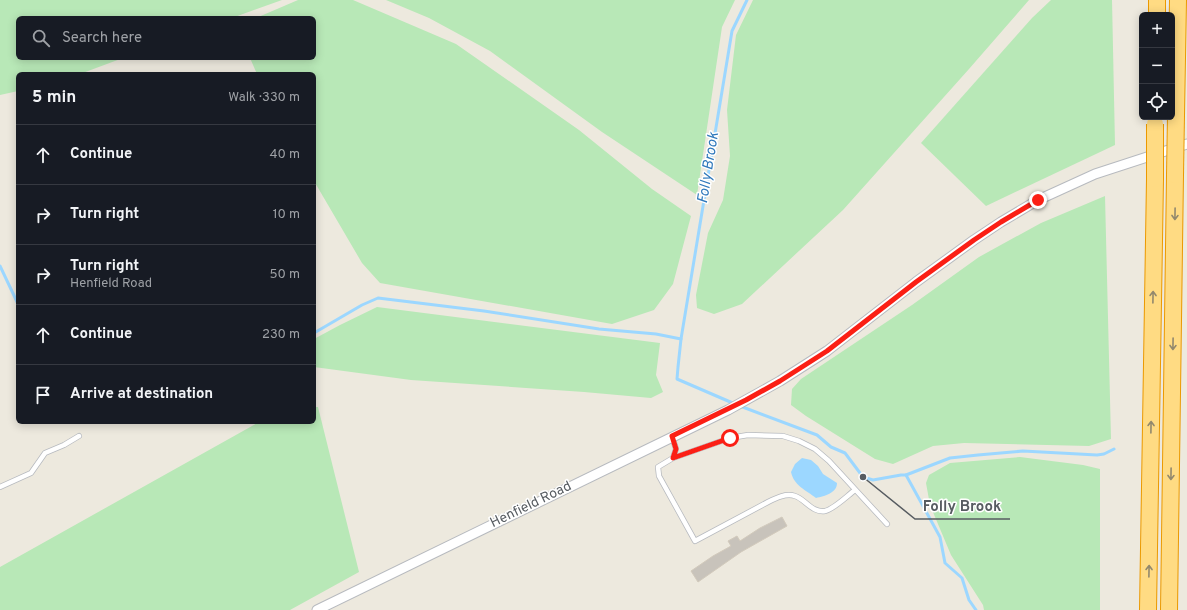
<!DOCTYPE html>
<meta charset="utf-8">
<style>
body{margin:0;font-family:Overpass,sans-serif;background:#20242c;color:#f1f3f6}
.controls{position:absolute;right:12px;top:12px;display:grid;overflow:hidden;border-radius:6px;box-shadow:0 2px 10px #0003}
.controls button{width:36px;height:36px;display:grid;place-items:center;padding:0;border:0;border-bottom:1px solid #363941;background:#171b24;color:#f1f3f6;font:20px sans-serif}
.stop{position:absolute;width:12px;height:12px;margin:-9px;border:3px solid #fb1f15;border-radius:50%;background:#fff}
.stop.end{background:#fb1f15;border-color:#fff;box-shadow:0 1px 4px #0008}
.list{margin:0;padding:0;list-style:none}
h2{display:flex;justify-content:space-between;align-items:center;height:52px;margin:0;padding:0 16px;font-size:17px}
h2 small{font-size:13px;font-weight:400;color:#9ea1a6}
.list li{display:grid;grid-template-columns:26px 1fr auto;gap:12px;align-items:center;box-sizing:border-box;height:60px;padding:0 16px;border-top:1px solid #363941}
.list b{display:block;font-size:15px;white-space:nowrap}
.list p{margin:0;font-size:13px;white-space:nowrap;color:#9ea1a6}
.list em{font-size:13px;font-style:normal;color:#9ea1a6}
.icon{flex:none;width:22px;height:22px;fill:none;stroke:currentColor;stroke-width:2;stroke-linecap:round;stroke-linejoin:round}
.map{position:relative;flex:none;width:1187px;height:610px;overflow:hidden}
.search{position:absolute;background:#171b24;box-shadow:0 2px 10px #0003;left:16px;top:16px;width:300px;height:44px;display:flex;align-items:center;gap:10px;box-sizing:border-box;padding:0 14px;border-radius:6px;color:#9ea1a6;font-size:15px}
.panel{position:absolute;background:#171b24;box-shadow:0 2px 10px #0003;left:16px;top:72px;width:300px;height:352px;border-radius:6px}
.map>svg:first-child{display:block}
</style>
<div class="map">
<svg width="1187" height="610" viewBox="0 0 1187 610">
<rect width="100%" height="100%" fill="#ede9de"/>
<g fill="#b8e8b7">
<polygon points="0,0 282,0 232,18 18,18 18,58 123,58 80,74 18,74 18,91 0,95"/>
<polygon points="298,0 353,0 456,44 579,130 652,189 691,216 673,284 654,310 612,324 380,283 362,263 314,181 314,74 257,74 250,58 314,58 314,18 256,18"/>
<polygon points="386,0 735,0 722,27 697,195 602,132 490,51 429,18"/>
<polygon points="753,0 1029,0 969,69 843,210 742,304 714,314 697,308 696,295 708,233 723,200 730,156 727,110 736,35"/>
<polygon points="1051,0 1112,0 1115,145 986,206 921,143 1032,18"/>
<polygon points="1105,196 1111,439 1089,446 964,443 933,446 893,464 875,459 806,416 791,405 792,389 801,379 912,305 979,257 1041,223"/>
<polygon points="377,307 660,343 656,375 663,392 651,398 584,392 411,380 314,367 314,339 340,325"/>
<polygon points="314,407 318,407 359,572 290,610 0,610 0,567 259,422 314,422"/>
<polygon points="1020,457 1083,465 1100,469 1100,610 984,610 983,605 951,555 930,505 926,483 929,475 950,463"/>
</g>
<path fill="#9cd7ff" d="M802 458 811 460 818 466 823 474 837 483C837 493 825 496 816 498 806 490 794 486 791 472L795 464Z"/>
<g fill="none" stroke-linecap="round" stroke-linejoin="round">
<g stroke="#9cd7ff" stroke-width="3">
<polyline points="0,266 18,304"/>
<polyline points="314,333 362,305 378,298 484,311 599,329 656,334 681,339 678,367 677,379 735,404"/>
<polyline points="681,339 732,31 747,0"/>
<polyline points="740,406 817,435 831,447 845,453 863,477 873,480 901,475 906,475 940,537 945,563 962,578 969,600 976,610"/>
<polyline points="906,475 950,458 978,455 1023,451 1097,455 1104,454 1114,449"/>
</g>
</g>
<polygon fill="#c8c3bb" stroke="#d2cabc" points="782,517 787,526 741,552 698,582 691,571 713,556 731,546 728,541 737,536 740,541 760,528"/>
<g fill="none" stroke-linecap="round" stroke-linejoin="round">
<g stroke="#b7babf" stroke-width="6">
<g id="service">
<path d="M672 436 676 449 673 458 658 467 659 476 695 541 768 502C776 498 786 493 795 496 805 499 812 513 825 511 834 509 847 496 855 490"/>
<polyline points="673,458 730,438 748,435 783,436 799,441 815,449 829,461 887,524"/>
<polyline points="0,487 31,473 45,453 64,445 79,436"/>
</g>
</g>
<g stroke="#b7babf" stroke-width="11">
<polyline id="minor" points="317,610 728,410 780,381 827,351 916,282 974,240 1001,222 1038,200 1095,174 1187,144"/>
</g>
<g stroke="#eb9900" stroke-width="18">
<g id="motorway">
<polyline points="1157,15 1157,0"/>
<polyline points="1176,115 1178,0"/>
<polyline points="1148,610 1155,179"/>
<polyline points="1169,610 1175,175"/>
</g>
</g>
<use href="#service" stroke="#fff" stroke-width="4.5"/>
<use href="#minor" stroke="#fff" stroke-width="9"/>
<use href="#motorway" stroke="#ffdb83" stroke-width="16"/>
<g stroke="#eb9900" stroke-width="18" stroke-linecap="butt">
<g id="motorway-bridge">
<polyline points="1175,175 1176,115"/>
<polyline points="1155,179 1155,124"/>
</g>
</g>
<use href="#motorway-bridge" stroke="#ffdb83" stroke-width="16"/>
</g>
<defs><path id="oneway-shaft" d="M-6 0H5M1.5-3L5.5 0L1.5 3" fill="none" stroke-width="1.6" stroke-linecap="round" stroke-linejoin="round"/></defs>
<g stroke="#92886d">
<use href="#oneway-shaft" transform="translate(1175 214) rotate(91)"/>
<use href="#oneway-shaft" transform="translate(1153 297) rotate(-89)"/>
<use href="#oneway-shaft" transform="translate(1173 344) rotate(91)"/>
<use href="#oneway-shaft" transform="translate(1151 427) rotate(-89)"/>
<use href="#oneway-shaft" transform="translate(1171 474) rotate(91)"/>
<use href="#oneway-shaft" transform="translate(1149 571) rotate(-89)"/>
</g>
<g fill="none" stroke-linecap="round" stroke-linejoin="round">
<polyline stroke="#fb1f15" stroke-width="5" points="730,438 673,458 676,449 672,436 746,400 780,381 827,351 916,282 974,240 1001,222 1038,200"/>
</g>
<g text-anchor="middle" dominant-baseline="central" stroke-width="3" stroke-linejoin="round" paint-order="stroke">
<g font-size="14" fill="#575c61" stroke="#fff">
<text transform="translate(531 505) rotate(-26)">Henfield Road</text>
</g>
<g font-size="15" font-style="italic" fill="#2f78bb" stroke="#fff">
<text transform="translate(709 168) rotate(-81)">Folly Brook</text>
</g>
</g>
<path fill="none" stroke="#575c61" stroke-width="1.5" d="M863 477L915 519H1010"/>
<circle fill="#575c61" stroke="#fff" stroke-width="1.5" cx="863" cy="477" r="4"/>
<g font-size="15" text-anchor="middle" font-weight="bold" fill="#575c61" stroke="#fff" stroke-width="3" stroke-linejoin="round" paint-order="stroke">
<text x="962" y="511">Folly Brook</text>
</g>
</svg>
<div class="controls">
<button>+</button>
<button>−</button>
<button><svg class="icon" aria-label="locate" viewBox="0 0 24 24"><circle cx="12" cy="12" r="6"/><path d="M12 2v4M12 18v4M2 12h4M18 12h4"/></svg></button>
</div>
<div class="stop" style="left:730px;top:438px"></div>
<div class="stop end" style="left:1038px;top:200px"></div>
<div class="search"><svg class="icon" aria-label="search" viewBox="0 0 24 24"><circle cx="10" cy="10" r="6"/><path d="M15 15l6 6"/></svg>Search here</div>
<section class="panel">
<h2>5 min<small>Walk · 330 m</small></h2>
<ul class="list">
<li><svg class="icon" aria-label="ahead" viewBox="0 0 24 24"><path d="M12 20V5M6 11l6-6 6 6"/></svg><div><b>Continue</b></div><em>40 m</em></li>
<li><svg class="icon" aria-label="right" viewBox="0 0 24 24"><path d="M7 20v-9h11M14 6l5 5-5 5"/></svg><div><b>Turn right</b></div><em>10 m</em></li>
<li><svg class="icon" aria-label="right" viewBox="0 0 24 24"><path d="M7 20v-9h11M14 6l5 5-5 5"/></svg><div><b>Turn right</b><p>Henfield Road</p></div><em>50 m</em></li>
<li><svg class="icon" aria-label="ahead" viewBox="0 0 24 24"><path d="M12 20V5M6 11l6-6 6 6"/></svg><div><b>Continue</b></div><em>230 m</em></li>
<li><svg class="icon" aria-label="arrive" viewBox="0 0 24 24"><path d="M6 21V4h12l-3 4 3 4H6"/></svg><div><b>Arrive at destination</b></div></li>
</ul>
</section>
</div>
